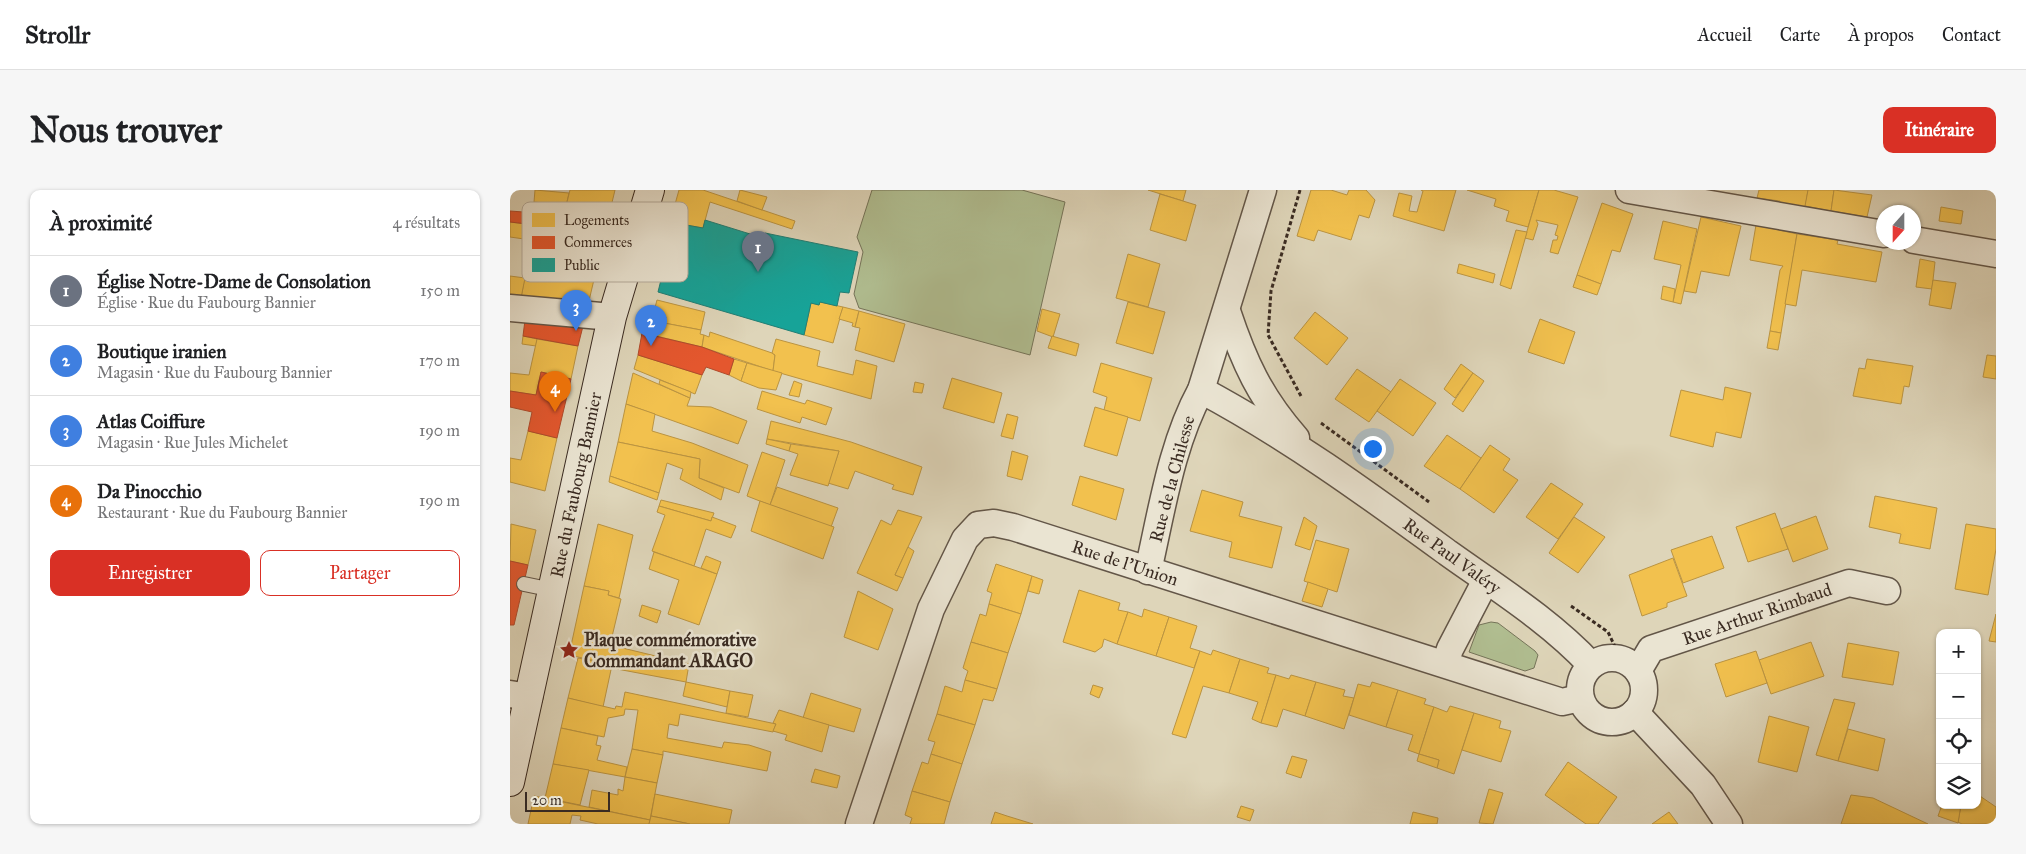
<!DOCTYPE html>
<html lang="fr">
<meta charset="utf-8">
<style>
body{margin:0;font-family:"IM FELL Great Primer",serif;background:#f6f6f6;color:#202124}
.controls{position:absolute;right:15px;bottom:15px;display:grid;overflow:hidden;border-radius:10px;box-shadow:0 1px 4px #0004}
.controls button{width:45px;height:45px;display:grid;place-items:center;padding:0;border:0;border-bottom:1px solid #e0e0e0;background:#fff;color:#202124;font:25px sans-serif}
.compass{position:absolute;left:1366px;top:15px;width:45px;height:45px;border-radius:50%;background:#fff;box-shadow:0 1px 4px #0004;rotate:201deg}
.scale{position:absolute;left:15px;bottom:12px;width:85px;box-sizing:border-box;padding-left:5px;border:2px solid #3a2b22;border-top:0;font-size:14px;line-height:18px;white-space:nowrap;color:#3a2b22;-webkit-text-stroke:4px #eae4d2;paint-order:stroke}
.you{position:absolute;left:862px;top:258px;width:18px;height:18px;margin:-12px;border:4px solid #fff;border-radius:50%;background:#1a73e8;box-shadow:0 0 0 8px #1a73e833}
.badge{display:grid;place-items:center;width:32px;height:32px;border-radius:50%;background:#d93025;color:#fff;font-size:16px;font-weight:700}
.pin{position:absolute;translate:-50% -41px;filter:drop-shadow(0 1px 2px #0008)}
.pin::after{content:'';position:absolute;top:26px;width:18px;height:15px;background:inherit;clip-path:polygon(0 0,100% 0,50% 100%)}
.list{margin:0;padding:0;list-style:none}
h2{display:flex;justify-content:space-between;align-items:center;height:65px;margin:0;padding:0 20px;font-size:21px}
h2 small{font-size:16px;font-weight:400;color:#757577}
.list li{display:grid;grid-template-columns:32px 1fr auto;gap:15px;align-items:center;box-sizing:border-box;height:70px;padding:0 20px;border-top:1px solid #e0e0e0}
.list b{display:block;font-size:19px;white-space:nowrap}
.list p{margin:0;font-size:16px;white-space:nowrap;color:#757577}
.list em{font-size:16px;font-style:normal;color:#757577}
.actions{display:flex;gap:10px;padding:15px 20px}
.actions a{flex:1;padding:11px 0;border:1px solid #d93025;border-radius:10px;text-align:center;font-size:18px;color:#d93025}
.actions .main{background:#d93025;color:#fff}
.icon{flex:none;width:28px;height:28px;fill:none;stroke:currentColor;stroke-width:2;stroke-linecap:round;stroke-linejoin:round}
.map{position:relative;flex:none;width:1486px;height:634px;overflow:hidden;border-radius:10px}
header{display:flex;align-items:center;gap:30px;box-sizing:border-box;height:70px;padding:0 25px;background:#fff;border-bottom:1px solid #e0e0e0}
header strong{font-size:24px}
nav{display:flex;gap:28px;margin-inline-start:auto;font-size:18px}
.intro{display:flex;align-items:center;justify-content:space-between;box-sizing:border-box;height:120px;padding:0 30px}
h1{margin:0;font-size:35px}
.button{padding:12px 22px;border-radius:10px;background:#d93025;color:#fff;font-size:18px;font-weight:700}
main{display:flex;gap:30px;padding:0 30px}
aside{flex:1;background:#fff;border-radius:10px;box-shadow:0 1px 4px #0004}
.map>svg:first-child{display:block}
</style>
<header>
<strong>Strollr</strong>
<nav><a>Accueil</a><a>Carte</a><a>À propos</a><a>Contact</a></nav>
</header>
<div class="intro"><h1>Nous trouver</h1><a class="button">Itinéraire</a></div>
<main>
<aside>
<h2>À proximité<small>4 résultats</small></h2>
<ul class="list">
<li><span class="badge" style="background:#6b7280">1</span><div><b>Église Notre-Dame de Consolation</b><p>Église · Rue du Faubourg Bannier</p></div><em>150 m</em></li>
<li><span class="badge" style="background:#3f7fe0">2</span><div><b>Boutique iranien</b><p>Magasin · Rue du Faubourg Bannier</p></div><em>170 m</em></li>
<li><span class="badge" style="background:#3f7fe0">3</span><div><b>Atlas Coiffure</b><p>Magasin · Rue Jules Michelet</p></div><em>190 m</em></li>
<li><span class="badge" style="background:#e8710a">4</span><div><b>Da Pinocchio</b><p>Restaurant · Rue du Faubourg Bannier</p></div><em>190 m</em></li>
</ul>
<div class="actions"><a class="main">Enregistrer</a><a>Partager</a></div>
</aside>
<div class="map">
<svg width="1486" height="634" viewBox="0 0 1486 634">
<rect width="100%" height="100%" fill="#ded5b9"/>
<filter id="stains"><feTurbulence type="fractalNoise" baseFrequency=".004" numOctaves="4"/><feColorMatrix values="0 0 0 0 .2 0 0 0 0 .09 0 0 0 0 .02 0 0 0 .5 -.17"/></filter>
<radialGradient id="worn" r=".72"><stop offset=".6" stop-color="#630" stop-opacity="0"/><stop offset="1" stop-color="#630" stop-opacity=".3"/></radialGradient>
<g fill="#b0bd90" stroke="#757459">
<polygon points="362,0 512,0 555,12 520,165 349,118 344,104 353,62 347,47"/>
<polygon points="981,432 988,433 1025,461 1028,465 1024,478 1015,481 959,462 969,435"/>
</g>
<g fill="#f2c14e" stroke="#bb9441">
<polygon points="25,0 59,3 56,16 24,12"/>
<polygon points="60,0 105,0 99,25 56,16"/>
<polygon points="169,0 193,0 285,31 282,39 200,12 193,38 165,33 160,32"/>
<polygon points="230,0 257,7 252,20 227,11"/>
<polygon points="638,0 676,0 673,11"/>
<polygon points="801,0 821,0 837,5 839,0 856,0 865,10 859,28 849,25 841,50 808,40 804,51 787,46"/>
<polygon points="911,0 946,0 934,41 883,26 889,3 902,6 899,21 907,22 913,1"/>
<polygon points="957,0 1029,0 1018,37 996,31 999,21 984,16 986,9"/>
<polygon points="1029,0 1044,0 1068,7 1048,64 1040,62 1043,50 1047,50 1048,46 1045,45 1048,35 1026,30 1028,34 1023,50 1015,48"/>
<polygon points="1249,0 1298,0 1295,19 1269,14 1270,11 1247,8"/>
<polygon points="1298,0 1324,0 1321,21 1295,16"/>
<polygon points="1324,0 1362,5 1357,27 1321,21"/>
<polygon points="650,4 686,15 676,51 640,40"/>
<polygon points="1092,13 1123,24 1110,62 1102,60 1091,94 1067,85"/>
<polygon points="1431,17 1453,21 1451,34 1429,31"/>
<polygon points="1191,27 1231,36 1219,86 1191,81 1186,103 1174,101"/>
<polygon points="1153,31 1187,39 1171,114 1163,112 1171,75 1144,69"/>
<polygon points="0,32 16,34 14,49 0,47"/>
<polygon points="1246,35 1287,44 1271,143 1260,141 1270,80 1273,76 1240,70"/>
<polygon points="1006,40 1017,42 1001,99 990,95"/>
<polygon points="1287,44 1328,50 1327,54 1372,62 1366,92 1292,80 1286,116 1275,114"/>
<polygon points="39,55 58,60 55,75 86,81 78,115 11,108 20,58 38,62"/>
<polygon points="618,64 650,74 638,117 606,108"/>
<polygon points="1410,69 1425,72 1422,99 1406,97"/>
<polygon points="949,74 985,84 983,93 947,83"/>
<polygon points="1067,85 1091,94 1087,105 1063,97"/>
<polygon points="0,86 15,88 11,108 0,107"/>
<polygon points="1423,90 1446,93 1441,119 1419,115"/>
<polygon points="1153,96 1165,99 1163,112 1151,109"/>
<polygon points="147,110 195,122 191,140 154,133 156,127 143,125"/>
<polygon points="310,112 333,117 323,153 294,145 301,113 309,115"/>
<polygon points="618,112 655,122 643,164 606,153"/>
<polygon points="333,117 349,121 345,137 342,136 343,133 329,129"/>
<polygon points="532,119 550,124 543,147 527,141"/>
<polygon points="349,121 395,134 384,172 345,160 350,138 345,137"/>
<polygon points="805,122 838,148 817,175 784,148"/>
<polygon points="143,125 156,127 154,133 191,140 190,144 194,145 192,157 138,144"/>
<polygon points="1030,129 1065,142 1054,174 1018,162"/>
<polygon points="1260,141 1271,143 1268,160 1257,158"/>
<polygon points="200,142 262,163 265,165 263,181 192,157 194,145 199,147"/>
<polygon points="13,146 27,149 26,156 12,154"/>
<polygon points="542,146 569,154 566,166 538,158"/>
<polygon points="27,149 68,156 61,189 31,182 26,205 0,201 0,183 19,185"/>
<polygon points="266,149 310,161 307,176 343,185 346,170 367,176 361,209 263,181 265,165 262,163"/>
<polygon points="128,165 192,185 185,204 124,179"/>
<polygon points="1477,165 1486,166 1486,189 1473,187"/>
<polygon points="224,169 237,173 231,191 219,185"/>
<polygon points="1357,169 1403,176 1399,197 1394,196 1391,214 1343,206 1349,178 1355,179"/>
<polygon points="237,173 272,183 266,200 249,198 231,191"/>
<polygon points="591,173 642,188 630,231 594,220 597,207 583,202"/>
<polygon points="951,174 963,183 945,208 934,199"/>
<polygon points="847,179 881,202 859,232 825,209"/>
<polygon points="123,183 180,208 177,216 201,217 237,231 228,254 116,214"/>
<polygon points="963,183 974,191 953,222 942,214"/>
<polygon points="442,188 492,203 484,233 433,218"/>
<polygon points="890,189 926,213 903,246 867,221"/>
<polygon points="150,190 181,202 180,208 149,194"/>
<polygon points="284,191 292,194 289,207 279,205"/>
<polygon points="405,192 414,194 412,203 403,202"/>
<polygon points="1215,197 1241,203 1231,248 1206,242 1203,257 1160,246 1171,200 1213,210"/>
<polygon points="252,201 295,214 297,210 322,218 316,235 292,227 290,233 247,219"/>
<polygon points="116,214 145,224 142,241 182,253 238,275 229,303 189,288 190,269 108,252"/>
<polygon points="585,217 618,227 607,266 574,256"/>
<polygon points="497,224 508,227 503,249 491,246"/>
<polygon points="261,231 341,252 412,277 403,305 382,299 384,295 345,281 338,299 318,293 329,261 257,249"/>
<polygon points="18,241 47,248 35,301 0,292 0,268 11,270"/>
<polygon points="937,245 971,268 950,299 914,276"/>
<polygon points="257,249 281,254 279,261 256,254"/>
<polygon points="108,252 190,269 189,288 214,298 211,310 170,289 173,279 157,273 149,303 100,286"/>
<polygon points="281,254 329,261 318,296 280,285 288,264 279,261"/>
<polygon points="980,255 1000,269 993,280 1008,290 984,323 950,299"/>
<polygon points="502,261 518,266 512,290 497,286"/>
<polygon points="252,262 275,270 260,315 237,306"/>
<polygon points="100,286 149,303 147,310 99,292"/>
<polygon points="570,286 614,299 606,330 562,315"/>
<polygon points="1041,293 1073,314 1048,349 1016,327"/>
<polygon points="267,297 328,318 321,337 260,315"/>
<polygon points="692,300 733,312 729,326 772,337 762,378 719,367 722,352 680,341"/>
<polygon points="1365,306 1427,318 1420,359 1389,353 1391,344 1359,337"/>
<polygon points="151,310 204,323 201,331 149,316"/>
<polygon points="250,311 324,337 313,369 241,341"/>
<polygon points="149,316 201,331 202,327 226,336 221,348 196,339 184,376 142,361 155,325 147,322"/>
<polygon points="388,320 412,327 385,385 393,388 387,401 347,383 371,330 381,335"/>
<polygon points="1265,323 1278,359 1238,372 1226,337"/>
<polygon points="1306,326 1318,359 1283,372 1271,339"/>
<polygon points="794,327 807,336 800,360 785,355"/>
<polygon points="1064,327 1095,347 1068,383 1039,363"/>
<polygon points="1,334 26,340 18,375 0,371"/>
<polygon points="88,334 123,345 109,408 98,405 99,401 74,396"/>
<polygon points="1456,334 1486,339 1486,359 1478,405 1445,399"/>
<polygon points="1202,346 1214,378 1173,393 1161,360"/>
<polygon points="806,350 839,359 827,402 794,391"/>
<polygon points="398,357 404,361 393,388 385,385"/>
<polygon points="144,362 207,384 189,435 158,424 169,390 139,379"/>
<polygon points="196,366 211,372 207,384 191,378"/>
<polygon points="1163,368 1177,406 1157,413 1157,417 1132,426 1119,385"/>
<polygon points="486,374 522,386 511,424 479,414 482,403 477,401"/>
<polygon points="522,386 533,390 529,404 518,401"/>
<polygon points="798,392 818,399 812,417 792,411"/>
<polygon points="74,396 99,401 98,405 111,409 100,455 179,474 176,492 107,479 108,476 59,465"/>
<polygon points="569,400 610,413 608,420 618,422 607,454 594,449 592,457 585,462 553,452"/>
<polygon points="348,401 383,419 368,460 334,447"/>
<polygon points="479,414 511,424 498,463 461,452 470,424 476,426"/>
<polygon points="132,415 151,421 147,433 129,426"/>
<polygon points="634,419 659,427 646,466 607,454 618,422 632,427"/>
<polygon points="1486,424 1486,452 1479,451"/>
<polygon points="659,427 687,436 680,458 690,461 684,478 646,466"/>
<polygon points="461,452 498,463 487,499 455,490 458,481 453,478"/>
<polygon points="1301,452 1314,486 1261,504 1249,470"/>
<polygon points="1338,453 1389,462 1383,495 1332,487"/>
<polygon points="703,460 730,469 719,503 693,496 676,548 662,544 690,461 701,465"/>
<polygon points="1246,461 1257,493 1216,507 1205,474"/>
<polygon points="68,468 102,475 93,517 58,508"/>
<polygon points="730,469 759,478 757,483 766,485 751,533 742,529 748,512 719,503"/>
<polygon points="766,485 779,489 781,485 806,492 795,526 773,519 767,537 751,533"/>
<polygon points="455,490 487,499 483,511 473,509 465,535 427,524 435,496 452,502"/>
<polygon points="176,492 220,501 217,517 173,506"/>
<polygon points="806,492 835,500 833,506 844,508 834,539 795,526"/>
<polygon points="862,492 888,500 876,537 839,525 848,494 860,497"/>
<polygon points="583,495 593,498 589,508 580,504"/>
<polygon points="888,500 916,509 914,514 924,517 909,564 898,560 903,545 876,537"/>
<polygon points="220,501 243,505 238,527 216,523"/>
<polygon points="115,502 266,534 263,542 170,524 168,536 159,534 157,548 212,558 214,552 239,555 261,562 257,581 153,561 153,565 122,559 128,520 115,519 114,525 98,528 94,547 51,538 58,508 105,519 106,516 112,517"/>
<polygon points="301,503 351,519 344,542 293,528"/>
<polygon points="1324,509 1345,513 1328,571 1306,565"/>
<polygon points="940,516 964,523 944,584 927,578 929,570 909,564 924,517 937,522"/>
<polygon points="269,520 319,535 312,562 275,550 277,545 263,541 266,534 263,533"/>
<polygon points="964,523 991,531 989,538 1001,541 991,572 952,560"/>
<polygon points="427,524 465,535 452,574 421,564 425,552 418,550"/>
<polygon points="1259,526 1299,537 1287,582 1248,572"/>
<polygon points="51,538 88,546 86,555 91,556 87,570 117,577 115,587 43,574"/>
<polygon points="1338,539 1375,549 1368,581 1328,571"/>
<polygon points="122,559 153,565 147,593 115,587"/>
<polygon points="421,564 452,574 440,612 402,601 412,572 418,574"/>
<polygon points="909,564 929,570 927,578 907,571"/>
<polygon points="782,566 797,570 791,588 776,583"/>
<polygon points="1058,572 1107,607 1088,634 1076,634 1035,605"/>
<polygon points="43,574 79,580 70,615 35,608"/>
<polygon points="305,579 330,586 327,598 301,592"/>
<polygon points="115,587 147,593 140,630 79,617 82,600 108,605 108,599 113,601"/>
<polygon points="979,599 993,603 983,634 969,633"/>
<polygon points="402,601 440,612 434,634 400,634 402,628 395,625"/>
<polygon points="145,604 222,620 219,634 180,634 141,626"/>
<polygon points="1467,604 1486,617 1486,634 1452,634 1448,632 1451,615 1467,615"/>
<polygon points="1341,605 1363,608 1418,634 1331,634"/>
<polygon points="24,606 140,630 139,634 88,634 70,630 71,626 62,625 60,634 18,634"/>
<polygon points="1432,615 1451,615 1448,633 1428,626"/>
<polygon points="731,616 744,620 740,631 727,627"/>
<polygon points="485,622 497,626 523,634 481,634"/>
<polygon points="903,622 928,628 927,634 900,634"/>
<polygon points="1159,622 1168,634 1142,634"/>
<polygon points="141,626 180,634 139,634"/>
</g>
<g fill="#e4572e" stroke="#b14a2a">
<polygon points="56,16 99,25 94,47 43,37 0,32 0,21 54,25"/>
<polygon points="15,130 73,136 68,156 13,146"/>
<polygon points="132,143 192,157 224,169 219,185 196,177 192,185 128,165"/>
<polygon points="31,182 61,189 47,248 18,241 22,222 0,217 0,201 26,205"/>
<polygon points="0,371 18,375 4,435 0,435"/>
</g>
<polygon fill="#17a398" stroke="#227f75" points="195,30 253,48 255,43 348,62 339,103 330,102 327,116 310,112 309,115 301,113 294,145 148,102 165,33 193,38"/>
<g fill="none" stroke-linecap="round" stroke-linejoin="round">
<g stroke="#635648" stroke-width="16">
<polyline id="service" points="14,394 43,400"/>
</g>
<g stroke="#635648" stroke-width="29">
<g id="minor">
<polyline points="1119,0 1374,44"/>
<polyline points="1404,50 1486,64"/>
<polyline points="0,118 102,127"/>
<path d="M717 121C734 172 750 207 786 248"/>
<path d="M691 200C779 247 857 304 938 363 987 398 1040 431 1081 475"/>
<path d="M638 381C652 320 661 255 691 200L753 0"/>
<circle cx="1102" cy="500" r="32"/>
<polyline points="935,474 940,459 976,390"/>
<polyline points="1128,481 1141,459 1339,393 1377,401"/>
<polyline points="0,504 19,507"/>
<polyline points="1125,522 1193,595 1219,634"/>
<polyline points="349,634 421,419 455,349 468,335 484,333 503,337 1052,512 1070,508"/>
</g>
</g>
<g stroke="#3a2b22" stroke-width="30">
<polyline id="secondary" points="0,592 102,127 140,0"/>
</g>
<g stroke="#3a2b22" stroke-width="3" stroke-dasharray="4 2.5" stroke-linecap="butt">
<polyline points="790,0 761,101 758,145 791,206"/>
<polyline points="811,233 919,312"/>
<polyline points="1061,416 1098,442 1107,461"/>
</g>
<use href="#service" stroke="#eae4d2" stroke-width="14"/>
<use href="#minor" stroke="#eae4d2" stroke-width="26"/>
<use href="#secondary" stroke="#eae4d2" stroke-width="28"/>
</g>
<defs>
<g id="sight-bare" transform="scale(1.5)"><path d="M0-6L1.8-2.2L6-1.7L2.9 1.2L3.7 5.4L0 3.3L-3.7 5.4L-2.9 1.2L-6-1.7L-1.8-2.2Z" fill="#8f2418" stroke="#eae4d2" stroke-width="2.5" paint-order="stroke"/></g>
</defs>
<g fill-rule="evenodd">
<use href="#sight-bare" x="59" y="460"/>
</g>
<g text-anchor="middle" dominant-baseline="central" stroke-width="5" stroke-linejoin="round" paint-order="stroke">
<g font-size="18" fill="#3a2b22" stroke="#eae4d2">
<text transform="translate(662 289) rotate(-75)">Rue de la Chilesse</text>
<text transform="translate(66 295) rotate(-78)">Rue du Faubourg Bannier</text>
<text transform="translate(942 366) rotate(36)">Rue Paul Valéry</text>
<text transform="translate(615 373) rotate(18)">Rue de l'Union</text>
<text transform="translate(1247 424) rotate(-19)">Rue Arthur Rimbaud</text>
</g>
<g font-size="18" font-weight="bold" fill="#3a2b22" stroke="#eae4d2" text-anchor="start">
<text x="74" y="450">Plaque commémorative<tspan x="74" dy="21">Commandant ARAGO</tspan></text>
</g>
</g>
<rect x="12" y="12" width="166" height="80" rx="8" fill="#eae4d2" stroke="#b5ac9d" stroke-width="1"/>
<rect x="22" y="23" width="23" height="14" fill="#f2c14e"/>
<rect x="22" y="46" width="23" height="13" fill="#e4572e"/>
<rect x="22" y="68" width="23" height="14" fill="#17a398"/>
<g font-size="14" fill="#3a2b22">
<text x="54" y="35">Logements</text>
<text x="54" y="57">Commerces</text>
<text x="54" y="80">Public</text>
</g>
<rect width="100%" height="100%" filter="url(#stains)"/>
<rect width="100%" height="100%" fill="url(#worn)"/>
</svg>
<div class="controls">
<button>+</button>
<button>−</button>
<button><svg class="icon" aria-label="locate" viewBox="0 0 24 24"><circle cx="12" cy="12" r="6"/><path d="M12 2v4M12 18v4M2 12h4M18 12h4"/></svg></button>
<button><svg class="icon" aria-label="layers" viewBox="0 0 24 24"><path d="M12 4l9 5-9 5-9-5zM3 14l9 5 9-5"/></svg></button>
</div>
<svg class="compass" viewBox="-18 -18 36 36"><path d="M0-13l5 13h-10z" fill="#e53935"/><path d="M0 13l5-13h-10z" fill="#757577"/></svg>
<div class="scale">20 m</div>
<div class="you"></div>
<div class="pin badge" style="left:248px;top:82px;background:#6b7280">1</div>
<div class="pin badge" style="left:141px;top:156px;background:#3f7fe0">2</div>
<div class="pin badge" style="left:66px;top:141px;background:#3f7fe0">3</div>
<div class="pin badge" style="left:45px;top:222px;background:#e8710a">4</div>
</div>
</main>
